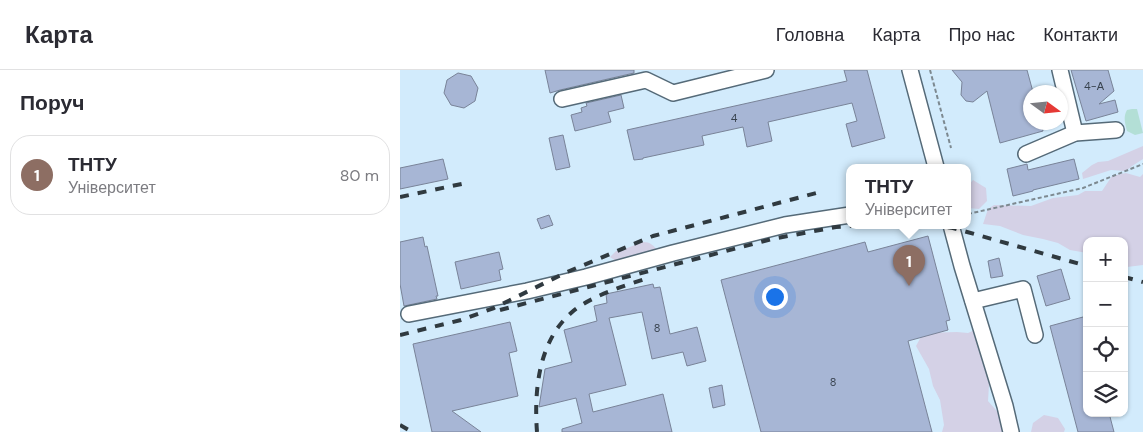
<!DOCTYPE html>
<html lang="uk">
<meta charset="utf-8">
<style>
body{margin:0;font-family:"DM Sans",sans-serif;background:#f7f7f7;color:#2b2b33}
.controls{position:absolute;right:15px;bottom:15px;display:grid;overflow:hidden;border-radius:10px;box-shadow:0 1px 4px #0004}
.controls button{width:45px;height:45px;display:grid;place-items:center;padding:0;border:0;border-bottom:1px solid #e1e1e2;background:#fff;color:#2b2b33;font:25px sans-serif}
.compass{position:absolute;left:623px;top:15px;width:45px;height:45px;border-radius:50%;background:#fff;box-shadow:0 1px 4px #0004;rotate:105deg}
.you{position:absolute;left:374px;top:226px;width:18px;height:18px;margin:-12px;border:4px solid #fff;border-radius:50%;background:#1a73e8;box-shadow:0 0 0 8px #1a73e833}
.badge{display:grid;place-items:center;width:32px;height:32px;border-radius:50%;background:#b21f3f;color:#fff;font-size:16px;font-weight:700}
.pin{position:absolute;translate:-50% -41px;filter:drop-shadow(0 1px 2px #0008)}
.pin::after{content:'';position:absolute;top:26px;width:18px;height:15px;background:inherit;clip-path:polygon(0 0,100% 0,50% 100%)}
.popup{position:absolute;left:446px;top:94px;width:125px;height:65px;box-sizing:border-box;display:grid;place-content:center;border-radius:10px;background:#fff;filter:drop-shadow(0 1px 4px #0005);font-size:16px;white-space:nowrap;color:#7c7c81}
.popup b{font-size:19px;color:#2b2b33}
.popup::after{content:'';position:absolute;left:50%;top:100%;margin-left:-10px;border:10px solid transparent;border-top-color:#fff}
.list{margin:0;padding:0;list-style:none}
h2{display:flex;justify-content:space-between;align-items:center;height:65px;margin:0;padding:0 20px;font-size:21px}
h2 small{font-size:16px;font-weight:400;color:#7c7c81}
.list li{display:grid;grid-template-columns:32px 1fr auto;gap:15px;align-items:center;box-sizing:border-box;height:80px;margin:0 10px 10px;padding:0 10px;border:1px solid #e1e1e2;border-radius:20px}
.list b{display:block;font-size:19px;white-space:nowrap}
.list p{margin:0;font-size:16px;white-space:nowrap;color:#7c7c81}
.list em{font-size:16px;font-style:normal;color:#7c7c81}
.icon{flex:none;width:28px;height:28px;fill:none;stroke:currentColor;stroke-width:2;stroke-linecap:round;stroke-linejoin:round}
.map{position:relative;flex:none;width:743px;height:362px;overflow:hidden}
header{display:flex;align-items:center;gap:30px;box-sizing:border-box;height:70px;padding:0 25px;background:#fff;border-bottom:1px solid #e1e1e2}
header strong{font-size:24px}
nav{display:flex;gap:28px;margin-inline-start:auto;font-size:18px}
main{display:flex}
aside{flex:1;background:#fff}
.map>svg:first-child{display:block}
</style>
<header>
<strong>Карта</strong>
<nav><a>Головна</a><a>Карта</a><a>Про нас</a><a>Контакти</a></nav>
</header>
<main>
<aside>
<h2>Поруч<small></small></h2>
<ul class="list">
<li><span class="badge" style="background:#8d6e63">1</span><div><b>ТНТУ</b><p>Університет</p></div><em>80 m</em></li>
</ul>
</aside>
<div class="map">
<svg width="743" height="362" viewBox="0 0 743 362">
<rect width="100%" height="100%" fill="#e3f1fb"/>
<path fill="#d2ebfc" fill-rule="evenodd" d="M0 0H743V362H0ZM630 22H660V52H630ZM450 97H568V155H450ZM687 171H724V343H687Z"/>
<g fill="#d4d1e6">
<polygon points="743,76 743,89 732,96 726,101 711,100 683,109 682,103 692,95 698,92 708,91"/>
<polygon points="726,103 740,107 743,104 743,195 727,197 724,195 724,171 687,171 687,183 670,180 658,173 643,169 623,165 600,156 583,154 588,139 594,135 631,136 653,128 678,125 685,121 702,121 712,106"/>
<polygon points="573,110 586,118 587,131 579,139 568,138 568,116"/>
<path d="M243 172C250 172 254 175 258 182L216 191 210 187 216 181 222 180Z"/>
<polygon points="577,259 592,300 589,315 588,331 603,348 604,362 542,362 544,355 540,330 533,316 529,299 516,276 523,263 557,262 568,263"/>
<polygon points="644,345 658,348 665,359 664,362 631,362 633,353"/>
</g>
<path fill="#b3dfd6" d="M732 39H737L743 63 735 65 727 61C725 53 723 47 727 40Z"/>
<g fill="#a7b6d5" stroke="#798398">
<polygon points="145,0 234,0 234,3 160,20 150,23"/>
<polygon points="444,0 467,0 485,68 452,77 446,54 457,51 452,33 368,52 372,71 347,77 343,57 302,66 304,75 243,88 243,89 234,90 227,60 447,11"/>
<polygon points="552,0 627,0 633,22 630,22 630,52 641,52 643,61 600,73 587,21 573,32 566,31 561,25 562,12"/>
<polygon points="671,0 708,0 714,21 699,34 715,30 718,42 686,51"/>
<polygon points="58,3 71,6 78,18 75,31 64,38 51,35 44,23 47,10"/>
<polygon points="221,25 224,38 208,42 211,52 175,61 171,45 182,42 181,38 187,36 186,33"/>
<polygon points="163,65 170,97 156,100 149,68"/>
<polygon points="43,89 48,109 0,119 0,98"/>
<polygon points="674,89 679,109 633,120 633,121 613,126 607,99 627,94 628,100"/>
<polygon points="149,145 153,155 141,159 137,149"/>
<polygon points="528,166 550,250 546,251 548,260 508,271 532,362 361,362 321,210 465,172 468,182"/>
<polygon points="23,167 25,177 27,176 38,226 36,226 37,229 4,236 0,214 0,172"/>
<polygon points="99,182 103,199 99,200 101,210 61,219 55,192"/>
<polygon points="599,188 603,206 591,208 588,191"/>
<polygon points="661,199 670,229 646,236 637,206"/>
<polygon points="253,214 254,218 260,217 270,264 297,257 306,291 287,296 283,282 252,289 242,242 209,248 226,315 189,324 193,342 263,324 272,362 162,362 162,359 182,353 176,328 139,337 145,299 172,292 164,260 197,251 194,236 207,233 206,224"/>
<polygon points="683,247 687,247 687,343 709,343 714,362 678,362 650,256"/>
<polygon points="110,252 117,281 109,283 118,326 52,341 81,362 32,362 13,274"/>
<polygon points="322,315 325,335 313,338 309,318"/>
</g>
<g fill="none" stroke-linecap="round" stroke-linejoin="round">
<g stroke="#556a78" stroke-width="18">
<g id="minor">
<polyline points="510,0 536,97"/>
<polyline points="660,0 675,63"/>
<polyline points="162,29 246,10 273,23 366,0"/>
<polyline points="626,84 675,63 716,60"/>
<polyline points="551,155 562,196 605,336 611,362"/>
<polyline points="573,231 623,219 635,265"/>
<polyline points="9,244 127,221 186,207 273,183 385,155 450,145"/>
</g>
</g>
<g stroke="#7d8990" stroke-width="2" stroke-dasharray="4 2.5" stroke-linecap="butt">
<polyline points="530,0 551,78"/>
<polyline points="568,144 683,118 743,94"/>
</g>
<use href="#minor" stroke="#fff" stroke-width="15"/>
<g stroke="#303a40" stroke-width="4" stroke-dasharray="9 9" stroke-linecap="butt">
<polyline points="0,127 66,113"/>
<polyline points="530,155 553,158 687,196"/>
<polyline points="724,207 743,212"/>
<polyline points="100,240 372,169 436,157 463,155"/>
<polyline points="0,265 61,250 94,238 167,202 253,166 424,121"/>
<polyline points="0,355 12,362"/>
<path d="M137 362C134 322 138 272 171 243 190 226 224 216 248 208"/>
</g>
</g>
<g text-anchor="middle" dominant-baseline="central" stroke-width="5" stroke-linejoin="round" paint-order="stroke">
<g font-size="11" fill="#38424e">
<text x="694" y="16">4-А</text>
<text x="334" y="48">4</text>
<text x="257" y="258">8</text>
<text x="433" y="312">8</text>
</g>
</g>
</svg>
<div class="controls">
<button>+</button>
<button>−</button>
<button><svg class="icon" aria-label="locate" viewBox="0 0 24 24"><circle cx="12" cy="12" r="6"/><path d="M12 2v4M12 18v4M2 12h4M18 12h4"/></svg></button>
<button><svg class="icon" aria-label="layers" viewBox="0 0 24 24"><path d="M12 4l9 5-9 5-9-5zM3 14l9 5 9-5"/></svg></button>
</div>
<svg class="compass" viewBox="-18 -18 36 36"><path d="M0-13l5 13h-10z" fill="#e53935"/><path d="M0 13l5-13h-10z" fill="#7c7c81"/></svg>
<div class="you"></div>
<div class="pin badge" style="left:509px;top:216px;background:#8d6e63">1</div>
<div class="popup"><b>ТНТУ</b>Університет</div>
</div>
</main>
